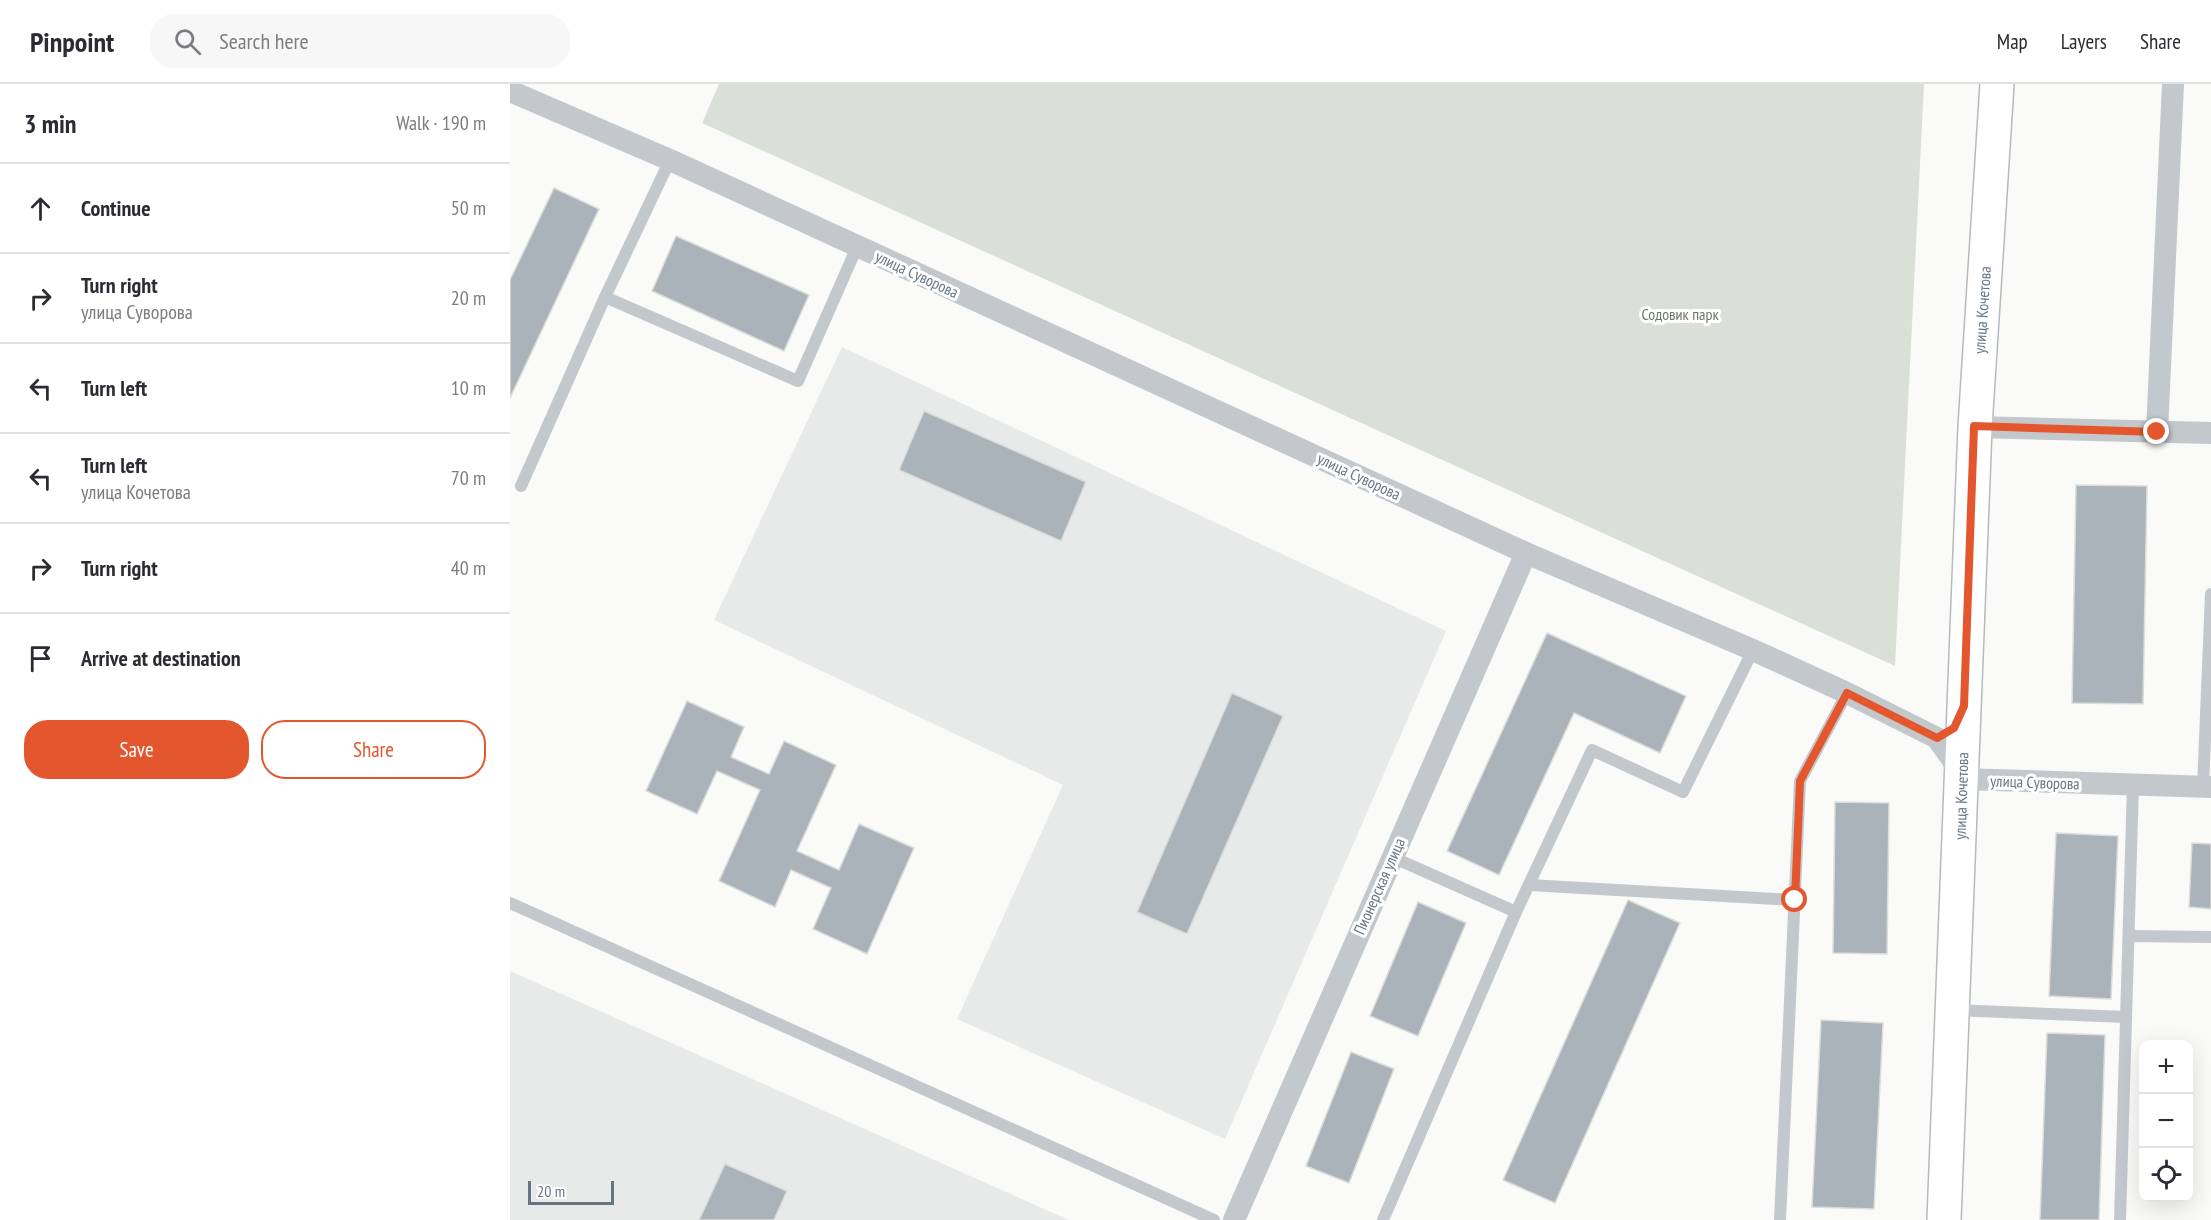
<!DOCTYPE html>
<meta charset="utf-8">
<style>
body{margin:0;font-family:"PT Sans Narrow",sans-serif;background:#f7f7f7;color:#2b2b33}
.controls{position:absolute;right:18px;bottom:18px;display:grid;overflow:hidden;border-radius:12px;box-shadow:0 6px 24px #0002}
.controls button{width:54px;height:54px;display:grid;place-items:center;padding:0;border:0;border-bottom:2px solid #e1e1e2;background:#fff;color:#2b2b33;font:30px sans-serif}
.scale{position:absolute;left:18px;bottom:15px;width:86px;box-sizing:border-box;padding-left:6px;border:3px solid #657683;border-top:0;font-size:16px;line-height:21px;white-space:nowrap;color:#657683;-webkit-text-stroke:4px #fff;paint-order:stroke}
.stop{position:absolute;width:18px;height:18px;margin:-14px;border:4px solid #e4572e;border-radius:50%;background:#fff}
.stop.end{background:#e4572e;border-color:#fff;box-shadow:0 2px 6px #0008}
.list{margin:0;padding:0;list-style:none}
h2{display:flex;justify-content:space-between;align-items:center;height:78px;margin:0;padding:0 24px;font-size:26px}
h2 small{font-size:20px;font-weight:400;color:#7c7c81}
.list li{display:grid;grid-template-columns:39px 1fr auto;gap:18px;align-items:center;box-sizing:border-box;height:90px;padding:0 24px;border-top:2px solid #e1e1e2}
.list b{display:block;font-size:22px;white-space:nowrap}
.list p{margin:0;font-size:20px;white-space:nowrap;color:#7c7c81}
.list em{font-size:20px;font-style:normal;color:#7c7c81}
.actions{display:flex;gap:12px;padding:18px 24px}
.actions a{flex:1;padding:14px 0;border:2px solid #e4572e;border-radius:24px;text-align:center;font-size:21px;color:#e4572e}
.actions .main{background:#e4572e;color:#fff}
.icon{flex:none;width:33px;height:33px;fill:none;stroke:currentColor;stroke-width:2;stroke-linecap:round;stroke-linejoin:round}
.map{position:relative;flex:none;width:1701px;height:1136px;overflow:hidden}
header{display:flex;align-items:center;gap:36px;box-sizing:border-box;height:84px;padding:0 30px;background:#fff;border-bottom:2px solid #e1e1e2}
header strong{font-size:28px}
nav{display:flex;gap:33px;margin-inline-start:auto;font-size:21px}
.search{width:420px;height:54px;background:#f7f7f7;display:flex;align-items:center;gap:15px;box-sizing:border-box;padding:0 21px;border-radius:24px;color:#7c7c81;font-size:22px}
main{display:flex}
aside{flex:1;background:#fff}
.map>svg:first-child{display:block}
</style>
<header>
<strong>Pinpoint</strong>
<div class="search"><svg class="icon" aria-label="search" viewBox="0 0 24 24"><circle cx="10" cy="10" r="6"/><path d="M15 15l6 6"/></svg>Search here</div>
<nav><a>Map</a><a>Layers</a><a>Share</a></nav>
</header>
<main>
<aside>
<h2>3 min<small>Walk · 190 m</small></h2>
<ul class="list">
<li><svg class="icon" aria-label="ahead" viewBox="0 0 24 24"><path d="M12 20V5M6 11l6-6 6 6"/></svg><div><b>Continue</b></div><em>50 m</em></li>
<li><svg class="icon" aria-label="right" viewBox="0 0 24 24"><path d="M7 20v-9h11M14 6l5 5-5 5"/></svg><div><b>Turn right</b><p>улица Суворова</p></div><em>20 m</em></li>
<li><svg class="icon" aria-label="left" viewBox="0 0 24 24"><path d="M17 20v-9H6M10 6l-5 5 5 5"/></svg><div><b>Turn left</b></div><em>10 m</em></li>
<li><svg class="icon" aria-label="left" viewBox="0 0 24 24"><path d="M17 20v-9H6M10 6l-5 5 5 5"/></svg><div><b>Turn left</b><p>улица Кочетова</p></div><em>70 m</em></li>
<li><svg class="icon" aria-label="right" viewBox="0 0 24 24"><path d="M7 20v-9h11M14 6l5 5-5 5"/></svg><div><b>Turn right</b></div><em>40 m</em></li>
<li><svg class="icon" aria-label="arrive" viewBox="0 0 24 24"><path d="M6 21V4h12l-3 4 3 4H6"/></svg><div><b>Arrive at destination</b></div></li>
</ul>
<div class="actions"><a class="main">Save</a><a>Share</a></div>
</aside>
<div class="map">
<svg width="1701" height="1136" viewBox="0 0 1701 1136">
<rect width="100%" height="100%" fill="#fafaf8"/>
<g fill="#e8e9e9">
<polygon points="332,263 936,547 715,1055 447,935 553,701 204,536"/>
<polygon points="0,887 559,1136 0,1136"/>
</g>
<polygon fill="#dadfd7" points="209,0 1414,0 1385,582 192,39"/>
<g fill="#aab3b9" stroke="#dcdcda" stroke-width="1.5">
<polygon points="44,104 89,125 0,314 0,196"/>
<polygon points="166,152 299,211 274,267 142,207"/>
<polygon points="414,327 576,398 551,457 389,386"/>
<polygon points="1566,401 1637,402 1633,620 1562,619"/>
<polygon points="1037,549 1176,612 1150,669 1064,629 989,791 937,767"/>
<polygon points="722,609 773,632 677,850 627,828"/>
<polygon points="177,617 234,643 221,673 259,690 274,657 326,681 287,767 329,786 349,740 404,764 357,870 303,845 321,804 281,786 265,823 209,797 250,706 207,687 187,730 136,707"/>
<polygon points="1325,718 1379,719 1377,870 1323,869"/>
<polygon points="1546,749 1608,752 1601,915 1539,912"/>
<polygon points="1682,759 1701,760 1701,825 1679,823"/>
<polygon points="1118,816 1170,839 1045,1119 993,1096"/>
<polygon points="908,818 956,839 908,952 860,932"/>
<polygon points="1311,936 1373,939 1364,1125 1302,1123"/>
<polygon points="1537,949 1595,951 1589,1136 1530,1136"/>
<polygon points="841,968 884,985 839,1099 796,1082"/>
<polygon points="215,1080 277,1107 264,1136 189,1136"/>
</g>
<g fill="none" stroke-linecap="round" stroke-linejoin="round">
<g stroke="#b5babe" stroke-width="36">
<polyline id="primary" points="1434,1136 1465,343 1487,0"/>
</g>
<g stroke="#c3c8cc" stroke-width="12">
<polyline points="95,213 288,297 347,163"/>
<polyline points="11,402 95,213 160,76"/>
<polyline points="1693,703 1701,510"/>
<polyline points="882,773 1006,828"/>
<polyline points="1019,801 1285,816"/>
<polyline points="0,819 704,1136"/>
<polyline points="1619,852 1701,853"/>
<polyline points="1443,926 1616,933"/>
<polyline points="873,1136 1006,828 1082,666 1173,708 1243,566"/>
<polyline points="1270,1136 1290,697 1337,609"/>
<polyline points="1610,1136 1623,701"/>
</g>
<g stroke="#c3c8cc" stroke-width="22">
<polyline points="0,7 160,76 1016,469 1243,566 1337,609 1427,654 1442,675 1452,695 1701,703"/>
<polyline points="1465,343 1701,349"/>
<polyline points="1647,348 1663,0"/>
<polyline points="724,1136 1016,469"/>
</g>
<use href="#primary" stroke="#fff" stroke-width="33"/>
</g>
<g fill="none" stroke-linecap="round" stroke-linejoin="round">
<polyline stroke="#e4572e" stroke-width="8" points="1285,816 1290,697 1337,609 1427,654 1444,644 1454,622 1464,342 1647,348"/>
</g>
<g text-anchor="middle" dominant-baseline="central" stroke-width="6" stroke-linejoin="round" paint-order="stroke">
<g font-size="16" fill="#657683" stroke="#fff">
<text transform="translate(407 190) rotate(25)">улица Суворова</text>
<text transform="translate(1472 226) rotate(-86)">улица Кочетова</text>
<text transform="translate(849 392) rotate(25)">улица Суворова</text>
<text transform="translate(1525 698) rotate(2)">улица Суворова</text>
<text transform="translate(1451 712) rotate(-88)">улица Кочетова</text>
<text transform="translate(869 802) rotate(-66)">Пионерская улица</text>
</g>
<g font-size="16" fill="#687a64" stroke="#fff">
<text x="1170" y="230">Содовик парк</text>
</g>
</g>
</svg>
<div class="controls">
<button>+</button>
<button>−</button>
<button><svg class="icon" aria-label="locate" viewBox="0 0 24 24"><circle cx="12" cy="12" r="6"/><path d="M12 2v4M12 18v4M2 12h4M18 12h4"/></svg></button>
</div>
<div class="scale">20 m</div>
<div class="stop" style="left:1285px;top:816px"></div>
<div class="stop end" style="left:1647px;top:348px"></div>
</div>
</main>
